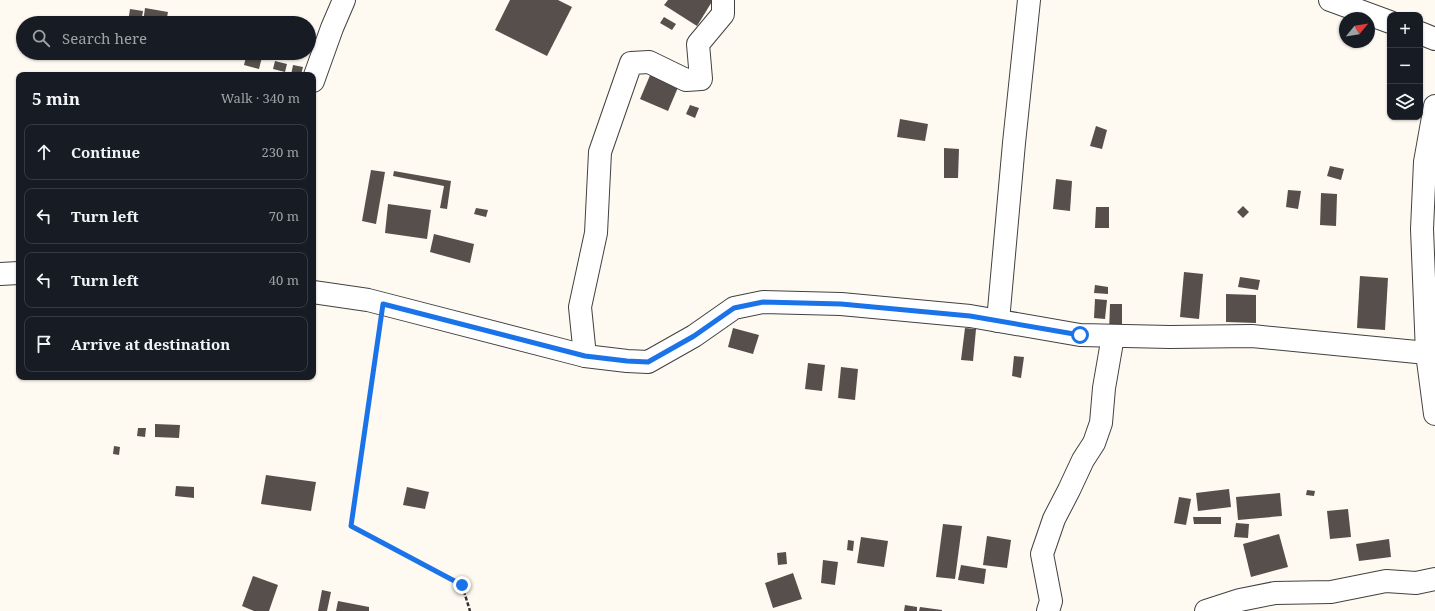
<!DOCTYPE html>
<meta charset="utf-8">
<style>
body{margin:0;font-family:"Noto Serif",serif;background:#20242c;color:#f1f3f6}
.controls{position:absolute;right:12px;top:12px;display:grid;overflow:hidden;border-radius:8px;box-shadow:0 1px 3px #0004}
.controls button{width:36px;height:36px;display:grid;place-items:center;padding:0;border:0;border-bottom:1px solid #363941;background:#171b24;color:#f1f3f6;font:20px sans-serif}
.compass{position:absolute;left:1339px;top:12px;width:36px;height:36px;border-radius:50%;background:#171b24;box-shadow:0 1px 3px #0004;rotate:60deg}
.stop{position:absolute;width:12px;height:12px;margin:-9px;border:3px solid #1a73e8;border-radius:50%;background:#fff}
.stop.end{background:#1a73e8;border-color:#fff;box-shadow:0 1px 4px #0008}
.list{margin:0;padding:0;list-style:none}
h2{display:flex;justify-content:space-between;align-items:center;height:52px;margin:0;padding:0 16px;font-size:17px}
h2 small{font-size:13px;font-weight:400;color:#9ea1a6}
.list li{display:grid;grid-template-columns:26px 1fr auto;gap:12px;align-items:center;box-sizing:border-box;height:56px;margin:0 8px 8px;padding:0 8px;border:1px solid #363941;border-radius:8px}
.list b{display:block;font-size:15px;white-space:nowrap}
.list em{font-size:13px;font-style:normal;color:#9ea1a6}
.icon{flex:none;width:22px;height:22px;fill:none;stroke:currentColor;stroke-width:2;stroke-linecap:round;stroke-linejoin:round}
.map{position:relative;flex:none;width:1435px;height:611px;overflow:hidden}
.search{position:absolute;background:#171b24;box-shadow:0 1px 3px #0004;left:16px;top:16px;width:300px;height:44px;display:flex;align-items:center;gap:10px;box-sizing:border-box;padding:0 14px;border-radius:22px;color:#9ea1a6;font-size:15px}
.panel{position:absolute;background:#171b24;box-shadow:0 1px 3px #0004;left:16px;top:72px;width:300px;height:308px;border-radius:8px}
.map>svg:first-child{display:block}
</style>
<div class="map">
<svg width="1435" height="611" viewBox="0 0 1435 611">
<rect width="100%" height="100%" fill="#fefaf1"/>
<g fill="#564f4c">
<polygon points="510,0 558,0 572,7 547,56 495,30"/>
<polygon points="668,0 713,0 697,26 664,5"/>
<polygon points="145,8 168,12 166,23 143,23"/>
<polygon points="130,9 143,11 141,23 128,22"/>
<polygon points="664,17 676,24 672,30 660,23"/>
<polygon points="247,53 263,53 259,69 244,65"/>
<polygon points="275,61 287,64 285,72 273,69"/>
<polygon points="293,65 303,67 301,75 291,75"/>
<polygon points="651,73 679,85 668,111 640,99"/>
<polygon points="690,105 699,108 695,118 686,114"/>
<polygon points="900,119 928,124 925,141 897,137"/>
<polygon points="1096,126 1107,130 1102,149 1090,146"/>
<polygon points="944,148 959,149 958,178 944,178"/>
<polygon points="1330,166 1344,169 1341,180 1327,176"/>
<polygon points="371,170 385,172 376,224 362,221"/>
<polygon points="394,171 451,181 447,209 440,208 444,186 393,176"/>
<polygon points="1056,179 1072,181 1070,211 1053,209"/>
<polygon points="1288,190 1301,191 1298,209 1286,207"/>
<polygon points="1321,193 1337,194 1336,226 1320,225"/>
<polygon points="388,204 431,210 427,239 385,233"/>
<polygon points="1243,206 1249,212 1243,218 1237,212"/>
<polygon points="1096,207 1109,207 1109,228 1095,228"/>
<polygon points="476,208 488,210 486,217 474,214"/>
<polygon points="434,234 474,244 470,263 430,252"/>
<polygon points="1184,272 1203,274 1199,319 1180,317"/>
<polygon points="1360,276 1388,278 1385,330 1357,328"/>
<polygon points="1240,277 1260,280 1258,290 1238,287"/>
<polygon points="1095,285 1108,287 1108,294 1094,293"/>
<polygon points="1226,294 1256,295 1256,323 1226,322"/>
<polygon points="1095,299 1107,300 1105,319 1094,318"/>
<polygon points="1110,304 1122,304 1122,333 1109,332"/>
<polygon points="733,328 759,335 753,354 728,347"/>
<polygon points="965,328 976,329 973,361 961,360"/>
<polygon points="1014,356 1024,357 1021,378 1012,376"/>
<polygon points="808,363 825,365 822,391 805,389"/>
<polygon points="841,367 858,369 855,400 838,398"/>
<polygon points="155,424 180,425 179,438 155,437"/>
<polygon points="138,428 146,428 145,437 137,436"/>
<polygon points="114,446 120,447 119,455 113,454"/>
<polygon points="266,475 316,482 311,511 261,504"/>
<polygon points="176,486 194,487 194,498 175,496"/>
<polygon points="407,487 429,492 425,509 403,505"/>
<polygon points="1229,489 1231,507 1198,511 1196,493"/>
<polygon points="1307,490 1315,491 1314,496 1306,495"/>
<polygon points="1280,493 1282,516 1238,520 1236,497"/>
<polygon points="1179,497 1191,499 1186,525 1174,523"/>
<polygon points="1348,509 1351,537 1330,539 1327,511"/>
<polygon points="1193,517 1221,517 1221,524 1194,524"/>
<polygon points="1236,523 1249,524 1248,538 1234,537"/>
<polygon points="943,524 962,526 955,579 936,577"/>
<polygon points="1279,534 1288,567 1251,577 1243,544"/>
<polygon points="987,536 1011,540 1007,568 983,565"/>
<polygon points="861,537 888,541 884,567 857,563"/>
<polygon points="1389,539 1391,557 1359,561 1356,544"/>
<polygon points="848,540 854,541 853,551 847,550"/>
<polygon points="786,552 787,564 778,565 777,553"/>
<polygon points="823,560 838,562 835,585 821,583"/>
<polygon points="961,565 986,569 984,584 958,580"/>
<polygon points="793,573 802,599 773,608 765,583"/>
<polygon points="253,576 278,585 269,611 254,611 242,606"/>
<polygon points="322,590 331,592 327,611 318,611"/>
<polygon points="338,601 369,607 369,611 336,611"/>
<polygon points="905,605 917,607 917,611 904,611"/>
<polygon points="920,607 942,610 942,611 919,611"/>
</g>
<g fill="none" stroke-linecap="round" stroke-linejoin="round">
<g stroke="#414141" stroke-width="24">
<g id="minor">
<polyline points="1330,0 1390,22"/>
<polyline points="1420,33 1435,39"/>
<polyline points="313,81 332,28 344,0"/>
<polyline points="1435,106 1425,162 1422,229 1427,353 1435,414"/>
<polyline points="0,274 19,273"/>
<polyline points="313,292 368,300 585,356 627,361 648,362 694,336 734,308 763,302 841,304 970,316 1080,335 1170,337 1252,336 1427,353"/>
<polyline points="998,321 1014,143 1029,0"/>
<polyline points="585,356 580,307 596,233 600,152 631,63 649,62 686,80 701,79 698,44 723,14 723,0"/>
<polyline points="1048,611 1051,601 1042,554 1054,519 1069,490 1083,460 1094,443 1101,423 1104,388 1113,336"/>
<polyline points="1206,611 1240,600 1275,593 1331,592 1386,581 1416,583 1435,579"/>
</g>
</g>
<polyline stroke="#303030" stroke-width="2.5" stroke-dasharray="4 2" stroke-linecap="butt" points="380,324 351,526 462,585 470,611"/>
<use href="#minor" stroke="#fff" stroke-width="22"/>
</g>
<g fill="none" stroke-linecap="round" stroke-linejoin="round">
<polyline stroke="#1a73e8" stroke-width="5" points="462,585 351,526 383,304 585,356 627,361 648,362 694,336 734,308 763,302 841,304 970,316 1080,335"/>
</g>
</svg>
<div class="controls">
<button>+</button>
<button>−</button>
<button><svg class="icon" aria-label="layers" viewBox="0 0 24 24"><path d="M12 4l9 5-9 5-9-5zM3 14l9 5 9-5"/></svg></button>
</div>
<svg class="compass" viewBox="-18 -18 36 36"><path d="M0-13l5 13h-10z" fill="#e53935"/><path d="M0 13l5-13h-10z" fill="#9ea1a6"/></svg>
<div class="stop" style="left:1080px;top:335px"></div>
<div class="stop end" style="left:462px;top:585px"></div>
<div class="search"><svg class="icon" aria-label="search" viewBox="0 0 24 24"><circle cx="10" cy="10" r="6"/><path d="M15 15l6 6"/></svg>Search here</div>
<section class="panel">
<h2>5 min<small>Walk · 340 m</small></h2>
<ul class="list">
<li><svg class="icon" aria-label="ahead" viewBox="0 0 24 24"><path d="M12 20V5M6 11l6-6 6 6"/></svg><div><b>Continue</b></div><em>230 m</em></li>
<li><svg class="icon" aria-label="left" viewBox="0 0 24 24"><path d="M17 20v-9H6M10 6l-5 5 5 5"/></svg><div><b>Turn left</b></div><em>70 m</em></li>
<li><svg class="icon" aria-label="left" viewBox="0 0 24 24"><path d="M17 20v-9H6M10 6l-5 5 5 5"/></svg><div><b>Turn left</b></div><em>40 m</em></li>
<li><svg class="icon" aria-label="arrive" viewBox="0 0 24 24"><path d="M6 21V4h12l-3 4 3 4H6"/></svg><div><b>Arrive at destination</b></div></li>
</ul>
</section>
</div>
